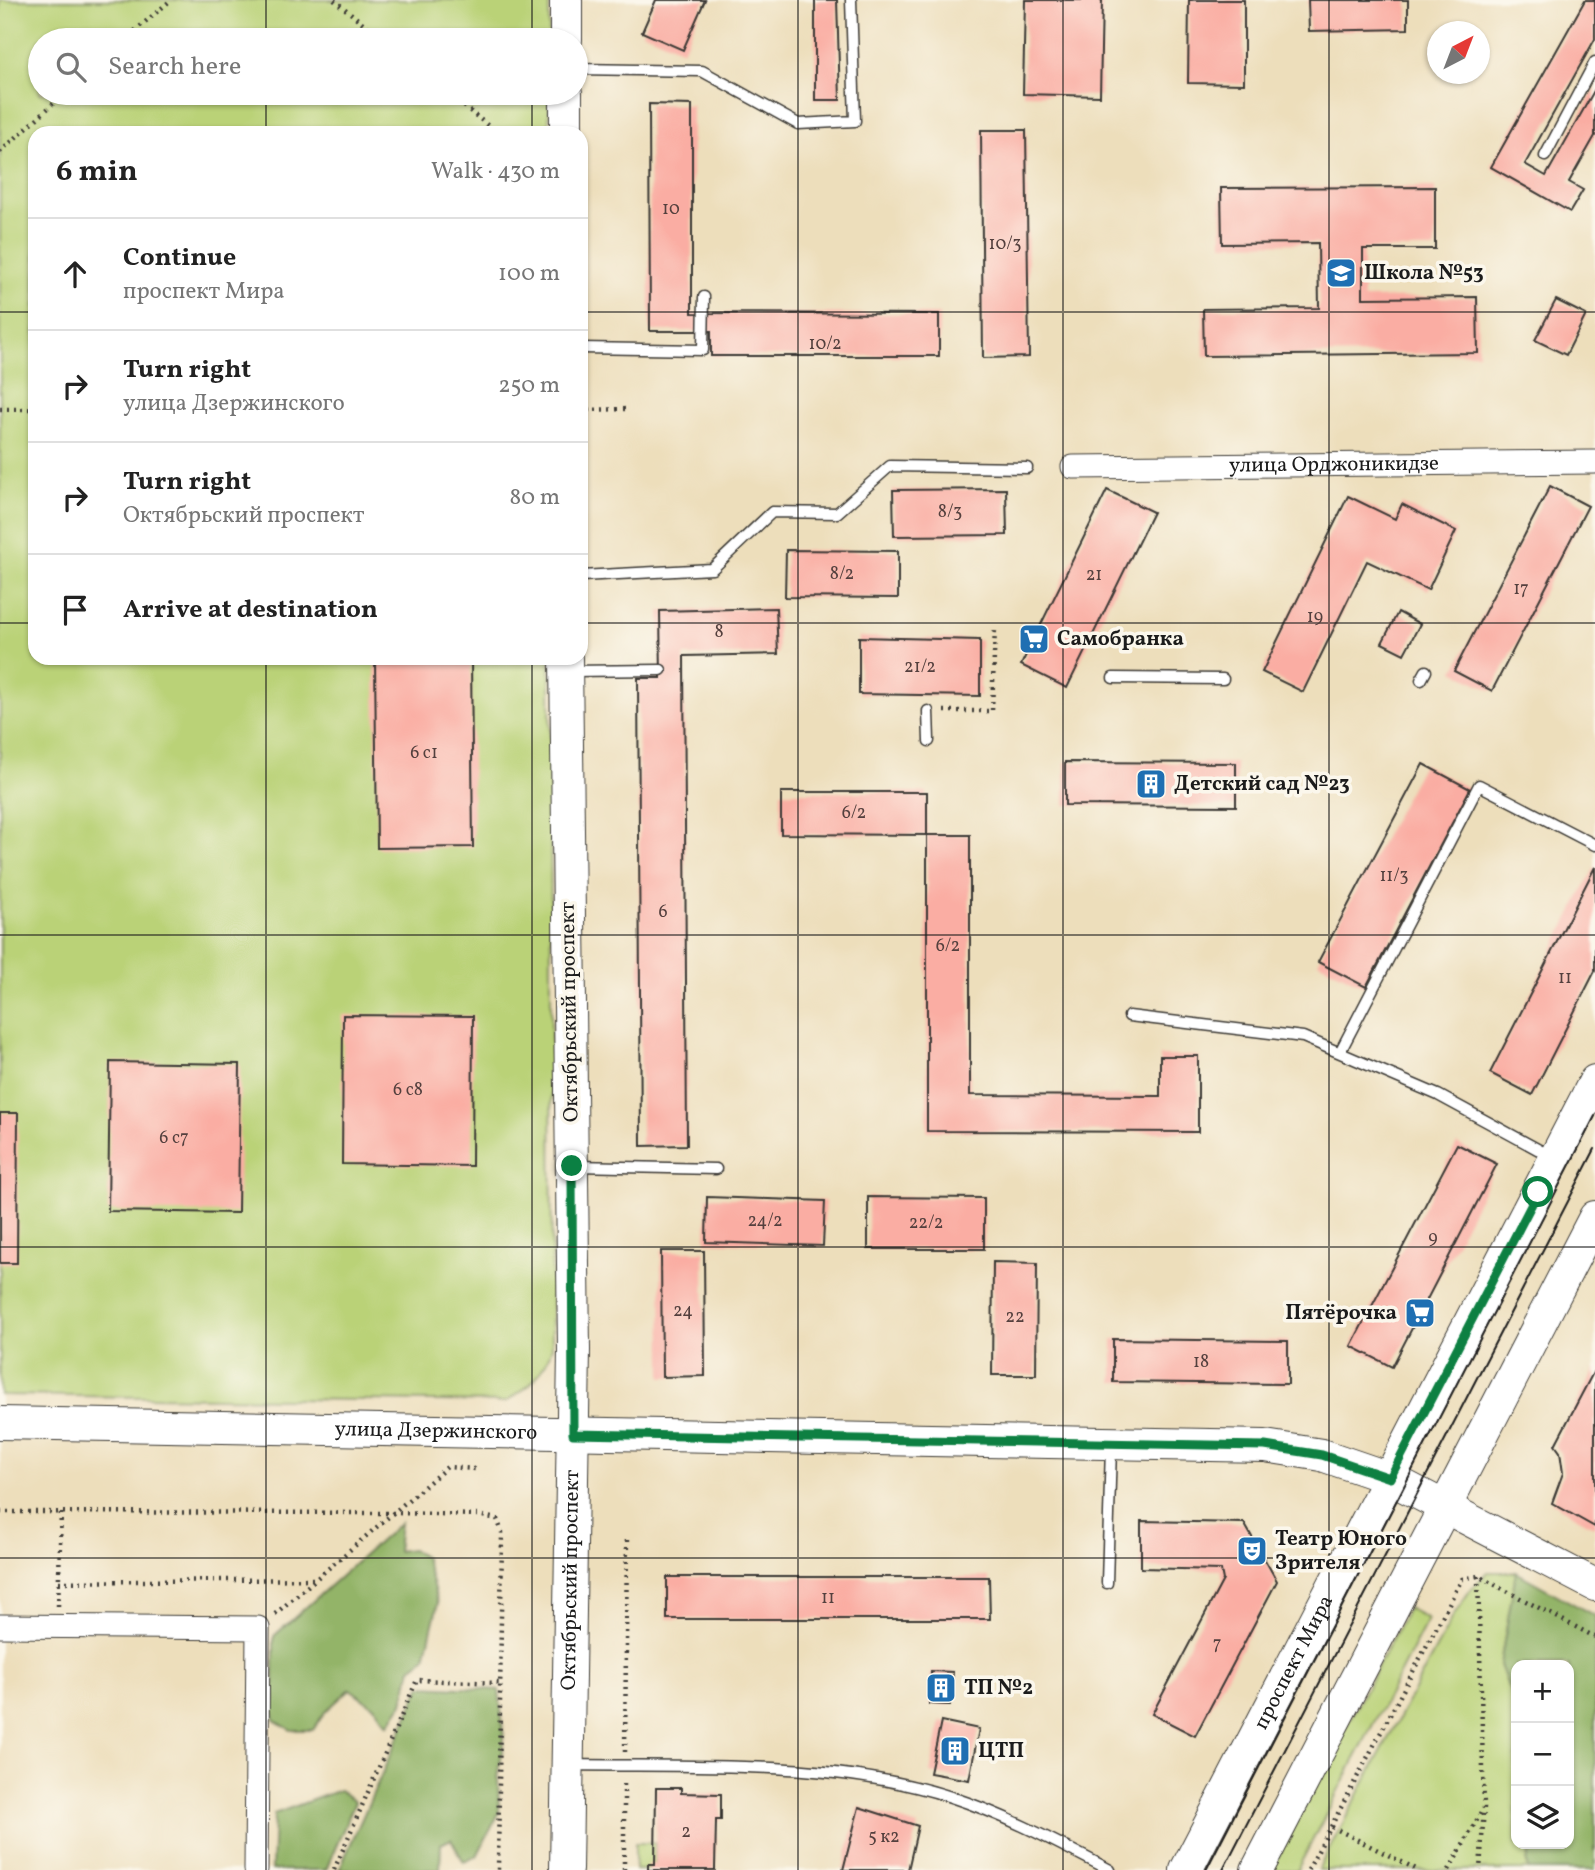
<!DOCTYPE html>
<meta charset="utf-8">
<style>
body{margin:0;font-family:Vollkorn,serif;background:#f6f6f6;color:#222}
.controls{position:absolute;right:21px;bottom:21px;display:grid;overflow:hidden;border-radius:14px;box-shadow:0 2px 5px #0004}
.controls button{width:63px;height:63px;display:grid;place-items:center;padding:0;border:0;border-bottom:2px solid #e0e0e0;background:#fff;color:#222;font:35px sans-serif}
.compass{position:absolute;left:1427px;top:21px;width:63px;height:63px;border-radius:50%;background:#fff;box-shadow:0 2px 5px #0004;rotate:42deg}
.stop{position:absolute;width:21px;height:21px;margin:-16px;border:5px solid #0b8043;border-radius:50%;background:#fff}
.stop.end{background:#0b8043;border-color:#fff;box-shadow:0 2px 7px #0008}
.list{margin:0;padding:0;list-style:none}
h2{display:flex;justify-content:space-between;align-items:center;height:91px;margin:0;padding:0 28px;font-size:30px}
h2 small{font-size:23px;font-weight:400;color:#767676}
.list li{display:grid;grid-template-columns:46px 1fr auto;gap:21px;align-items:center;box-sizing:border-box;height:112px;padding:0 28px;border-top:2px solid #e0e0e0}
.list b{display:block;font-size:26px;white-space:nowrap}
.list p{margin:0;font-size:23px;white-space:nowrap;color:#767676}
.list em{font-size:23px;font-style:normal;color:#767676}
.icon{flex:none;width:38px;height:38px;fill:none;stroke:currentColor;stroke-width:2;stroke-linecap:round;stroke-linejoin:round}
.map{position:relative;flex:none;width:1595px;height:1870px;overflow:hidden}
.search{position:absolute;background:#fff;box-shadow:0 2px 5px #0004;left:28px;top:28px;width:560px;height:77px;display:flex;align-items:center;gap:18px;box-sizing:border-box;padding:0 24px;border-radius:38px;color:#767676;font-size:26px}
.panel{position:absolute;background:#fff;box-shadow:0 2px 5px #0004;left:28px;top:126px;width:560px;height:539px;border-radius:21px}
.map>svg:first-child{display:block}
</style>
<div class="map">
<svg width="1595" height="1870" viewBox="0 0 1595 1870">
<rect width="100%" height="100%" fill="#fbf7ec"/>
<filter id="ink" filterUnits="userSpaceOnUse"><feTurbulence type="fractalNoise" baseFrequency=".0143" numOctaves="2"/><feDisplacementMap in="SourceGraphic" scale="14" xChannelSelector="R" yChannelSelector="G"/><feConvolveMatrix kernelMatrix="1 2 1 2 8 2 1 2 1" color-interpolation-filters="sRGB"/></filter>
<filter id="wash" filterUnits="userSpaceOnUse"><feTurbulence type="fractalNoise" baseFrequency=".00686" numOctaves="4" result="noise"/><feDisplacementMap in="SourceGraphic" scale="28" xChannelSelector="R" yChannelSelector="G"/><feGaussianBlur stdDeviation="1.57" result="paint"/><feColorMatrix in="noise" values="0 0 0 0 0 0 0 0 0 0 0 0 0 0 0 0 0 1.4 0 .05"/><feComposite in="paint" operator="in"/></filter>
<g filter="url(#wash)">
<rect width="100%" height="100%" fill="#eddebb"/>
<g fill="#bad277" stroke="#6b774a" stroke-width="2">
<path d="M0 0H549V40H40V93H549V133H35V658H550L552 1347C544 1374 529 1388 505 1402L0 1395Z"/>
<polygon points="1488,1572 1516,1572 1500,1665 1516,1707 1516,1844 1532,1844 1527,1863 1529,1870 1318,1870 1455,1613 1471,1589"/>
<polygon points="1408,1608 1428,1619 1297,1870 1271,1870"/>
<polygon points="635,1843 655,1843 655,1864 648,1870 635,1870"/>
</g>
<g fill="#93b468" stroke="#586842" stroke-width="2">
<polygon points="400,1523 397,1551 412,1549 425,1558 438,1603 425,1658 411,1668 403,1703 388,1725 376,1708 350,1689 325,1712 313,1730 291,1730 274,1720 274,1636"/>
<polygon points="1516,1572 1595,1616 1595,1870 1529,1870 1527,1863 1532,1844 1569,1844 1569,1665 1516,1665 1516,1707 1500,1665"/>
<polygon points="421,1686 499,1690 504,1739 498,1779 499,1813 477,1856 464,1862 451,1839 441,1844 440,1870 339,1870"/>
<polygon points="340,1790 355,1802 326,1870 272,1870 274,1814"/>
</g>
<g id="blocks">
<g fill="#faada3">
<polygon points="656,0 705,0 683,50 642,32"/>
<polygon points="815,0 837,0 840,100 815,100"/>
<polygon points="1025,0 1102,0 1100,96 1023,94"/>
<polygon points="1189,0 1244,0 1244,84 1188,83"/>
<polygon points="1308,0 1408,0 1408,29 1309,31"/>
<polygon points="1585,0 1595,0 1595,39 1525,164 1546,176 1595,89 1595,136 1569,182 1583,190 1570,212 1491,167"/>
<polygon points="649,104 692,105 692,313 939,314 939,356 711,356 711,331 650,331"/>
<polygon points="981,130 1026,130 1029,357 983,358"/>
<polygon points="1435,187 1435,249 1363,249 1363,298 1477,297 1478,353 1204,356 1203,309 1319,308 1318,243 1222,244 1221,188"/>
<polygon points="1556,300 1586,315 1566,355 1535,340"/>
<polygon points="1550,486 1588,506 1492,691 1454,671"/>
<polygon points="1006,489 1007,535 894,536 893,490"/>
<polygon points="1107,490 1153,512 1067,688 1021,665"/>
<polygon points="1348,496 1395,519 1402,504 1456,531 1428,590 1367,561 1303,692 1262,672"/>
<polygon points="786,550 898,551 898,598 785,597"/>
<polygon points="776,608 778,654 684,656 687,1145 641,1146 638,678 661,678 660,611"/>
<polygon points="1398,612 1420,624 1404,654 1382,643"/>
<polygon points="859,637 980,640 980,696 859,694"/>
<polygon points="375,658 471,658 473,847 377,848"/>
<polygon points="1065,762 1236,763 1236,806 1065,805"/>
<polygon points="1423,764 1470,789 1366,987 1318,962"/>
<polygon points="781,792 927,792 927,835 781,834"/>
<polygon points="927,835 970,835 970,1095 1160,1096 1160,1056 1198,1056 1198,1132 927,1131"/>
<polygon points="1595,867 1595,971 1532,1095 1490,1073"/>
<polygon points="343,1015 473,1016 472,1166 342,1164"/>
<polygon points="110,1062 240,1064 238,1213 108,1211"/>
<polygon points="0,1113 18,1113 17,1263 0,1263"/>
<polygon points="1457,1144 1497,1164 1392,1367 1351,1346"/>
<polygon points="707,1197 825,1201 823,1246 706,1242"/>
<polygon points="868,1197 984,1198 984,1249 868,1249"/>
<polygon points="661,1251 704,1251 705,1376 662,1377"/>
<polygon points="993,1262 1037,1263 1036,1375 992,1375"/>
<polygon points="1113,1339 1288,1341 1288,1384 1113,1382"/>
<polygon points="1595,1369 1595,1527 1552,1503 1563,1473 1560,1452 1555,1445"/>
<polygon points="1141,1521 1244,1523 1277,1581 1195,1736 1152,1714 1223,1580 1221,1570 1141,1568"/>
<polygon points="667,1577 989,1577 990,1619 667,1619"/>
<polygon points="931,1671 953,1672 950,1705 929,1704"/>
<polygon points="941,1721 979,1729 969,1780 930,1773"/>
<polygon points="656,1788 681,1788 681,1793 721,1794 721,1820 716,1820 715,1870 648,1870 648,1864 655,1864"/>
<polygon points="859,1807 918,1826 908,1870 843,1870"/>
</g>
</g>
</g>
<g filter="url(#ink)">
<use href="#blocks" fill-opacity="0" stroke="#3b3934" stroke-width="2"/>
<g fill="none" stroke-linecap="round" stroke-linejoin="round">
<g stroke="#3b3934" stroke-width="13">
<g id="lane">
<polyline points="576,69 702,71 798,124 855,121 851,0"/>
<polyline points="1545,156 1595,62"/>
<polyline points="581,348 703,350 704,297"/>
<polyline points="581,576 712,569 772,512 837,513 890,466 1027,468"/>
<polyline points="570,671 661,670"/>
<polyline points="1113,678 1223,679"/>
<polyline points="1421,680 1426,671"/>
<polyline points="928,711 929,741"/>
<polyline points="1129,1016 1303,1037 1438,1095 1552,1157"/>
<polyline points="1340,1052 1479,785 1595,845"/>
<polyline points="575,1166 716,1169"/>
<polyline points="1107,1583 1111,1447"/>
<path d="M570 1765C691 1767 836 1759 951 1797 1006 1815 1058 1843 1110 1870"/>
</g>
</g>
<g stroke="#3b3934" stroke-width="25">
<g id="street">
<path id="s1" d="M1073 467 1595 462"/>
<polyline points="0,1626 258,1628 256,1870"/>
</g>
</g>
<g stroke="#3b3934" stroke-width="34">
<g id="secondary">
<polyline points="566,40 566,0"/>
<polyline points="566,93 566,133"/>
<path id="s2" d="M0 1423 1265 1446 1322 1455 1389 1478 1595 1585"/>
<path id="s3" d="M566 1870 574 1350 566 658"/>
<path id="s4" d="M1186 1870 1595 1081"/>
<polyline points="1257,1870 1595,1217"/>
</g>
</g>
<g stroke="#3b3934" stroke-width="4.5" stroke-dasharray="2 5" stroke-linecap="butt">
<polyline points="334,0 384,40"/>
<polyline points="124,40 171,0"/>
<polyline points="448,93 497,133"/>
<polyline points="0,152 65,93"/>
<polyline points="0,409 35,409"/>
<polyline points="581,410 629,409"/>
<polyline points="944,711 992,711 995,627"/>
<polyline points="0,1512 394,1513 478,1515 497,1519 502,1532 498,1870"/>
<polyline points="1478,1576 1484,1807 1480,1870"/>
<polyline points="59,1582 315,1579"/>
<polyline points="58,1606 61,1512"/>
<polyline points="275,1614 447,1467 475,1469"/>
<polyline points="625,1752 627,1535"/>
<polyline points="1332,1827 1418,1870"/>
<polyline points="334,1870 417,1680 500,1683"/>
<polyline points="624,1870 624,1781"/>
<polyline points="1308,1870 1462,1579 1478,1576 1595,1637"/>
<polyline points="1449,1870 1482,1811"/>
</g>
<use href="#lane" stroke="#fff" stroke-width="10"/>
<use href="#street" stroke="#fff" stroke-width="23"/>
<use href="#secondary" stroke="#fff" stroke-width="32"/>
<g stroke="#1c1c1c" stroke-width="2">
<polyline points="1206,1870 1595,1116"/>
<polyline points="1223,1870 1595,1149"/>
</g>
</g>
</g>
<g fill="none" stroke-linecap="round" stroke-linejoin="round" filter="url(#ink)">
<polyline stroke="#0b8043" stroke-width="9" points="572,1166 573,1434 1265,1446 1322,1455 1390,1478 1538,1192"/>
</g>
<path fill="none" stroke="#1c1c1c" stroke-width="2" stroke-opacity="0.55" d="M266 0V40M532 0V40M798 0V1870M1063 0V1870M1329 0V1870M266 93V133M532 93V133M0 312H35M581 312H1595M0 623H35M581 623H1595M266 658V1870M532 658V1870M0 935H1595M0 1247H1595M0 1558H1595"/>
<defs>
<g id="school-square" transform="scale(1.575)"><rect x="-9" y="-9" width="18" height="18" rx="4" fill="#1f6fb2" stroke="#fbf7ec"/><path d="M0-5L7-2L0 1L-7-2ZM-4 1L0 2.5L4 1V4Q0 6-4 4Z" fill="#fff"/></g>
<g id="supermarket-square" transform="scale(1.575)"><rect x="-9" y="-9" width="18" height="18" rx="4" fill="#1f6fb2" stroke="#fbf7ec"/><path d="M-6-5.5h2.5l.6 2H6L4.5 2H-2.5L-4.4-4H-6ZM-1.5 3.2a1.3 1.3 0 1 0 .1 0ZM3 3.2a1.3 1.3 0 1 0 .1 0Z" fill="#fff"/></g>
<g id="building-square" transform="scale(1.575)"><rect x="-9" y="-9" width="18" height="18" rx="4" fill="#1f6fb2" stroke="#fbf7ec"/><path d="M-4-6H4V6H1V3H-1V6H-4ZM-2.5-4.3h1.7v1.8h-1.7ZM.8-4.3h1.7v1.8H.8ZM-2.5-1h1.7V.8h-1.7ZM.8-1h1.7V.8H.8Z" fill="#fff"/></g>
<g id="theatre-square" transform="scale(1.575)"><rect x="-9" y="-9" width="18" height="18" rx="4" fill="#1f6fb2" stroke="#fbf7ec"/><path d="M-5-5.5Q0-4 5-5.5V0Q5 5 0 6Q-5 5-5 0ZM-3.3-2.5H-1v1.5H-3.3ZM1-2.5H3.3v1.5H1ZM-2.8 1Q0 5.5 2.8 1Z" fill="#fff"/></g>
</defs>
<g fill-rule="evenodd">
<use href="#school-square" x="1341" y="273"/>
<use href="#supermarket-square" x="1034" y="639"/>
<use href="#building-square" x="1151" y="784"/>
<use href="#supermarket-square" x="1420" y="1313"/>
<use href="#theatre-square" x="1252" y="1551"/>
<use href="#building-square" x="941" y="1688"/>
<use href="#building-square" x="955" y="1751"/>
</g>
<g text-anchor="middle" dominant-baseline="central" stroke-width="7" stroke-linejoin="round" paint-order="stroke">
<g font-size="18" fill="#54403e">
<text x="671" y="209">10</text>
<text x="1005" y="244">10/3</text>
<text x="825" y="344">10/2</text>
<text x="950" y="512">8/3</text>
<text x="842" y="574">8/2</text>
<text x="1094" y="575">21</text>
<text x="1521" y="589">17</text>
<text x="1315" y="617">19</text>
<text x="719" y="632">8</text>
<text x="920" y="667">21/2</text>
<text x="424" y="753">6 с1</text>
<text x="854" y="813">6/2</text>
<text x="1394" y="876">11/3</text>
<text x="663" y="912">6</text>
<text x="948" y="946">6/2</text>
<text x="1565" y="978">11</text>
<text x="408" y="1090">6 с8</text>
<text x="174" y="1138">6 с7</text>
<text x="765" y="1221">24/2</text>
<text x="926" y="1223">22/2</text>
<text x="1433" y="1238">9</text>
<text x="683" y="1311">24</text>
<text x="1015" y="1317">22</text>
<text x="1201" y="1362">18</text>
<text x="828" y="1598">11</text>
<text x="1217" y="1644">7</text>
<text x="686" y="1832">2</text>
<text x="884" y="1837">5 к2</text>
</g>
<g font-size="21" font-weight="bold" fill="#1c1c1c" stroke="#fbf7ec" text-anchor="start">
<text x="1364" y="273">Школа №53</text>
<text x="1057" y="639">Самобранка</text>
<text x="1174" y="784">Детский сад №23</text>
<text x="1397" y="1313" text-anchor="end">Пятёрочка</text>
<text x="1275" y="1539">Театр Юного<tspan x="1275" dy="24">Зрителя</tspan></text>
<text x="964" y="1688">ТП №2</text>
<text x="978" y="1751">ЦТП</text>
</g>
<g font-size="21" fill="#1c1c1c" stroke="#fbf7ec">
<text stroke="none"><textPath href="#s1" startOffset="261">улица Орджоникидзе</textPath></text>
<text transform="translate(570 1012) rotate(-91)">Октябрьский проспект</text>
<text stroke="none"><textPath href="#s2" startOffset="436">улица Дзержинского</textPath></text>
<text stroke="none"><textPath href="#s3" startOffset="290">Октябрьский проспект</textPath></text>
<text stroke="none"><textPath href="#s4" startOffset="234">проспект Мира</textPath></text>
</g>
</g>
</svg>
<div class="controls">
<button>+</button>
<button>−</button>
<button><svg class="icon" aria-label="layers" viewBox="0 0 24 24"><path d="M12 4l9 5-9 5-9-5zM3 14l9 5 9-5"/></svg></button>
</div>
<svg class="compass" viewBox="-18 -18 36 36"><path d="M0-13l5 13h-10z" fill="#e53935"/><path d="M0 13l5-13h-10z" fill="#767676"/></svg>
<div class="stop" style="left:1538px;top:1192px"></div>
<div class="stop end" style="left:572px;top:1166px"></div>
<div class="search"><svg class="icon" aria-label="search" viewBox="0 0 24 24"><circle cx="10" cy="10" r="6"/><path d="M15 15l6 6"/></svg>Search here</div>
<section class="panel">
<h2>6 min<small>Walk · 430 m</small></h2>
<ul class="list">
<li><svg class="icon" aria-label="ahead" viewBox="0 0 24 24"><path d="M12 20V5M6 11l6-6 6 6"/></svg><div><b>Continue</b><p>проспект Мира</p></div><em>100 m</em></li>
<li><svg class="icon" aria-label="right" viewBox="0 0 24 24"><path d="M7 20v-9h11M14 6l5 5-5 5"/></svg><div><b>Turn right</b><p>улица Дзержинского</p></div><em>250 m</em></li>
<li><svg class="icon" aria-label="right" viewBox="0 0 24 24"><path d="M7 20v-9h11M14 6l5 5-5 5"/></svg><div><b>Turn right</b><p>Октябрьский проспект</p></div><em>80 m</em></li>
<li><svg class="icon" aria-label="arrive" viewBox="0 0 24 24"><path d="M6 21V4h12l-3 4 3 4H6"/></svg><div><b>Arrive at destination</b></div></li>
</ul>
</section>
</div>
